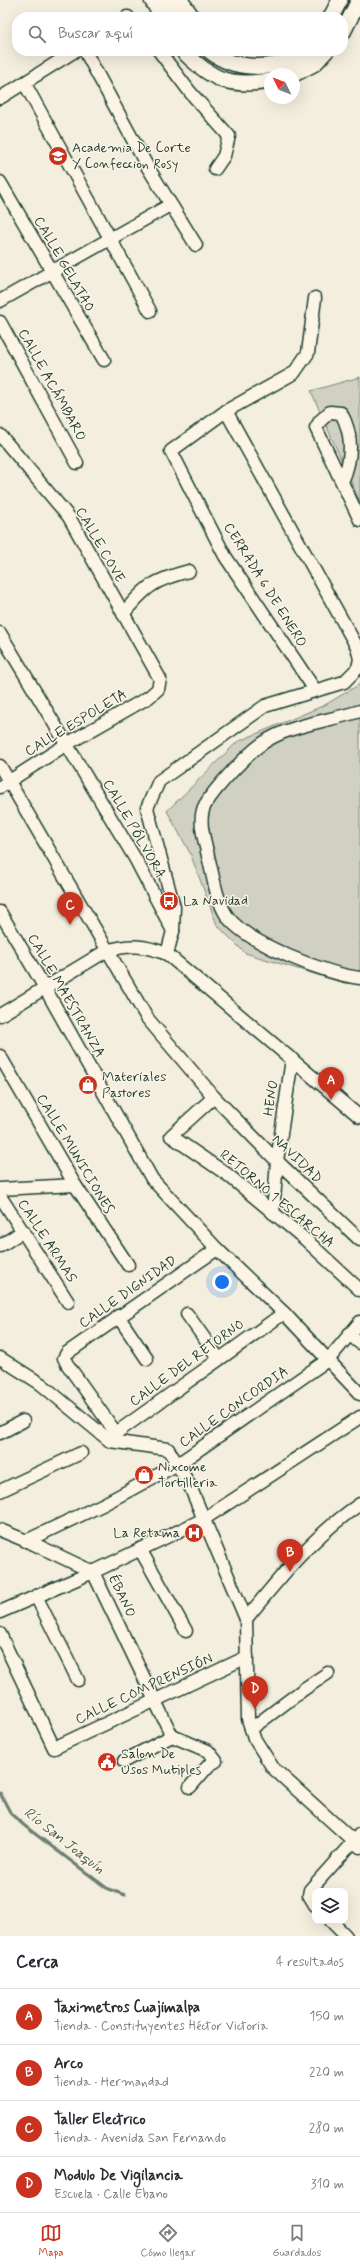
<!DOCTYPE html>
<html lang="es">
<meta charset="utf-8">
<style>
body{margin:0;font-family:Mynerve,sans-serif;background:#f2f2f3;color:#2b2b33}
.controls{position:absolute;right:12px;bottom:12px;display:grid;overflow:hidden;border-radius:8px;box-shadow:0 4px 16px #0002}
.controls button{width:36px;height:36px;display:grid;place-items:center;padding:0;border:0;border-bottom:1px solid #e1e1e2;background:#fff;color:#2b2b33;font:20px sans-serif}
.compass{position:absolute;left:264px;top:68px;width:36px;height:36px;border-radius:50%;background:#fff;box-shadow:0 4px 16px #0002;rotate:313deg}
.you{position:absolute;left:222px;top:1282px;width:14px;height:14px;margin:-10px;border:3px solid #fff;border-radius:50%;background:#1a73e8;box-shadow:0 0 0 6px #1a73e833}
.badge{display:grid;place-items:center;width:26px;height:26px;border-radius:50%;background:#c8321e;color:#fff;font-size:13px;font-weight:700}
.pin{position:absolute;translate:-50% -33px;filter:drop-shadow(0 1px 2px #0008)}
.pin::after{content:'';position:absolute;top:21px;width:14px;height:12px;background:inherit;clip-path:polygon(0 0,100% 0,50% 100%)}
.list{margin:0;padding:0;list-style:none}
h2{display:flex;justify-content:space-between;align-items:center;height:52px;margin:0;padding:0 16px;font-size:17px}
h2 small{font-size:13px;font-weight:400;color:#7c7c81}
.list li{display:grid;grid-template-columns:26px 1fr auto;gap:12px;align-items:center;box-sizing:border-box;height:56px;padding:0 16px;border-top:1px solid #e1e1e2}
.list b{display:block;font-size:15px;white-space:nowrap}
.list p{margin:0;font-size:13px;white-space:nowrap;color:#7c7c81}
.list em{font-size:13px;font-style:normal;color:#7c7c81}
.icon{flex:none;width:22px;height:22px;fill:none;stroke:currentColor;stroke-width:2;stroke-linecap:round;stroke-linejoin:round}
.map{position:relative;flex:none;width:360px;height:1936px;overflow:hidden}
.search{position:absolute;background:#fff;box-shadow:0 4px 16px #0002;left:12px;right:12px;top:12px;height:44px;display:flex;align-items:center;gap:10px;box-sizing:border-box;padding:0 14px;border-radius:16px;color:#7c7c81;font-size:15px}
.sheet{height:276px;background:#fff}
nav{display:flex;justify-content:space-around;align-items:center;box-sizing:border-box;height:56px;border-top:1px solid #e1e1e2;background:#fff;font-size:11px;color:#7c7c81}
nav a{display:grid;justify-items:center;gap:2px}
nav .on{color:#c8321e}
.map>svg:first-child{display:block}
</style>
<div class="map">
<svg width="360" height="1936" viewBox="0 0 360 1936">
<rect width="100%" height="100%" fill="#f3eede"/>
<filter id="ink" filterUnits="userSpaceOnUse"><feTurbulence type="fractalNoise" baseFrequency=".025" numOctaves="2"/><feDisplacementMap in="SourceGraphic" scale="8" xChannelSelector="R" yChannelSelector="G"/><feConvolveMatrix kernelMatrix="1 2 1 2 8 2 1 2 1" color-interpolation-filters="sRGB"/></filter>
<g filter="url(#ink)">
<g fill="#d0d1c2" stroke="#78877b">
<polygon points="360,377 360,502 311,391"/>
<polygon points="360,684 360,984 344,983 245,953 217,925 190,853 167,811 237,742 325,705"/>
</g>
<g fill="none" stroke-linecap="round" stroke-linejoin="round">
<polyline stroke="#6c7d72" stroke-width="3" points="0,1793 11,1814 26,1827 108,1889 125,1895"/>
<g stroke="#1f3d34" stroke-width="15">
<g id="minor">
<polyline points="127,17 128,17"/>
<polyline points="85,51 147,166 196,245"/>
<polyline points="159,51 190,92 229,136 224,156 215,169"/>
<polyline points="25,84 150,311"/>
<polyline points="0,98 75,51"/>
<polyline points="0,182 104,360"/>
<polyline points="0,301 170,205"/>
<polyline points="0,322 77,463"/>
<polyline points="0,435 69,517 160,679 158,689 149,697 67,744 0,787"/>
<path d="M342 482C352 459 354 436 341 413L330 412 320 421 316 428 360 520"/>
<path d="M123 614C146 586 154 580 189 571"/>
<polyline points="0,633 136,860 173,931"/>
<polyline points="315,690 225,556 171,451 226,411 294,373 308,353 315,298"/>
<path d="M360 711C330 721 288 725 263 743 246 755 215 788 205 805 197 820 205 841 208 856 213 875 216 900 227 916 246 943 328 975 360 978"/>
<polyline points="0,766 147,1018 214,1097 277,1161 360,1240"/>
<polyline points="0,912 45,988 152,1179 217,1249 284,1313 360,1394"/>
<polyline points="167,954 173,931 174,907 147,808 159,781 265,706 344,682 358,668 360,659 357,647 226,411"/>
<path d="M0 1015 106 951C129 944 144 945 167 954L360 1117"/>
<polyline points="0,1056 75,1185 128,1265"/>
<polyline points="214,1097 171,1136 228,1175 306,1240 360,1290"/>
<polyline points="0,1189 75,1185"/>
<polyline points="0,1196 68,1302"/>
<polyline points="273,1213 277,1161 292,1059"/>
<polyline points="0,1246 23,1231"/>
<polyline points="187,1314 219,1359"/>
<polyline points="118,1316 147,1359"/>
<polyline points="349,1334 360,1343"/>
<polyline points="0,1358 41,1384 110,1441 168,1449 189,1484 246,1619 248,1719 254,1738 273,1768 360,1847"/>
<polyline points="0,1433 23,1421"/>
<polyline points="116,1433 67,1364 64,1358 67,1353 217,1249"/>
<polyline points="112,1438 116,1433 284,1313"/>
<polyline points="0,1491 81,1453"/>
<polyline points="0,1530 34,1544 93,1572 172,1736"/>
<polyline points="26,1541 104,1504 178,1464 329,1359 360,1322"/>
<polyline points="140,1549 186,1631"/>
<polyline points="36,1596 78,1680"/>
<polyline points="0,1612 93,1572 204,1519 360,1417"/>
<path d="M246 1619C280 1577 314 1535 360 1504"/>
<polyline points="0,1634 54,1748 247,1657"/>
<polyline points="251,1729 304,1689 328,1673"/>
<polyline points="172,1736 208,1751 216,1761 209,1765 190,1787"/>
<polyline points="124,1761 172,1736"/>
<polyline points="315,1905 309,1895 310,1890 360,1834"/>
<polyline points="331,1921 346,1936"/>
</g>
</g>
<g stroke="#1f3d34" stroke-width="18">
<g id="major">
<polyline points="152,0 162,17"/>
<polyline points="168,0 177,17"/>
<polyline points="180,0 192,17"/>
<polyline points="331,17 340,0"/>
<polyline points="343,32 359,0"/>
<path d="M183 51C213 81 229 87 270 81"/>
<path d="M210 51C237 73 282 70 310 51"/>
<polyline points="294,74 315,63 326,51"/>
</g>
</g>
<use href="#minor" stroke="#fcf5e5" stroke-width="12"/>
<use href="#major" stroke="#fcf5e5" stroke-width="15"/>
</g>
</g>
<defs>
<g id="university-disc" transform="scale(1)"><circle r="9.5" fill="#c8321e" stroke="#fcf5e5"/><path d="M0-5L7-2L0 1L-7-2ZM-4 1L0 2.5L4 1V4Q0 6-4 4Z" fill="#fff"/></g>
<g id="bus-disc" transform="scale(1)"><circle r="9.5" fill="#c8321e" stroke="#fcf5e5"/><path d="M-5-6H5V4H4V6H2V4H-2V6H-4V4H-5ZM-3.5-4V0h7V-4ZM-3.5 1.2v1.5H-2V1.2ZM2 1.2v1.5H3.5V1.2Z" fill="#fff"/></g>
<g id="shop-disc" transform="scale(1)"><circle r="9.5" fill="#c8321e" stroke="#fcf5e5"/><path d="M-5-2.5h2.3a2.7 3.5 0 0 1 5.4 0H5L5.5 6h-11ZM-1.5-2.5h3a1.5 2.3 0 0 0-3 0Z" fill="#fff"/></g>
<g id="hospital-disc" transform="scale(1)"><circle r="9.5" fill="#c8321e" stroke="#fcf5e5"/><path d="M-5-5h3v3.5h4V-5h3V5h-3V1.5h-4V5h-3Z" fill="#fff"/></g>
<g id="civic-disc" transform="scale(1)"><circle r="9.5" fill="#c8321e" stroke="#fcf5e5"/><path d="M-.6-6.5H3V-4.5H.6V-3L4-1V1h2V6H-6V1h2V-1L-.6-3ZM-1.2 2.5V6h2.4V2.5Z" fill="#fff"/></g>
</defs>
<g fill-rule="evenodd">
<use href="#university-disc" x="58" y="156"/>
<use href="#bus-disc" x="169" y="901"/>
<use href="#shop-disc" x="88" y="1085"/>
<use href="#shop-disc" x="144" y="1475"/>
<use href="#hospital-disc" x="194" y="1533"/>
<use href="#civic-disc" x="107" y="1762"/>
</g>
<g text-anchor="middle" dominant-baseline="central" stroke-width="3" stroke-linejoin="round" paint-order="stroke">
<g font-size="14" fill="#1f3d34" stroke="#fcf5e5" text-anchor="start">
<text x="72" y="148">Academia De Corte<tspan x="72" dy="16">Y Confeccion Rosy</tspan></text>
<text x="183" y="901">La Navidad</text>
<text x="102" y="1077">Materiales<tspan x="102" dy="16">Pastores</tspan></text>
<text x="158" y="1467">Nixcome<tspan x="158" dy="16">Tortilleria</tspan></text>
<text x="180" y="1533" text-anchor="end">La Retama</text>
<text x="121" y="1754">Salon De<tspan x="121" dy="16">Usos Mutiples</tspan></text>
</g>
<g font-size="14" fill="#1f3d34" stroke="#fcf5e5">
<text transform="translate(64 264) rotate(60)">CALLE GELATAO</text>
<text transform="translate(52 385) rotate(61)">CALLE ACÁMBARO</text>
<text transform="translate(100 545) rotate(60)">CALLE COVE</text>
<text transform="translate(265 585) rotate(58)">CERRADA 6 DE ENERO</text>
<text transform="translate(76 723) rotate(-31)">CALLE ESPOLETA</text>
<text transform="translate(134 829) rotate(60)">CALLE PÓLVORA</text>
<text transform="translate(66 996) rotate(60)">CALLE MAESTRANZA</text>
<text transform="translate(271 1098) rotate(-82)">HENO</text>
<text transform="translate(75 1154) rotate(59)">CALLE MUNICIONES</text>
<text transform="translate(297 1159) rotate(44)">NAVIDAD</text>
<text transform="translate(277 1199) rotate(40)">RETORNO 1 ESCARCHA</text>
<text transform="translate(47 1241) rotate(57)">CALLE ARMAS</text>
<text transform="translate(128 1292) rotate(-35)">CALLE DIGNIDAD</text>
<text transform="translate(187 1363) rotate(-36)">CALLE DEL RETORNO</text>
<text transform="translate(234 1407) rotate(-35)">CALLE CONCORDIA</text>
<text transform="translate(122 1596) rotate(64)">ÉBANO</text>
<text transform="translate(144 1689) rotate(-25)">CALLE COMPRENSIÓN</text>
</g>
<g font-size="15" font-style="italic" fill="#465d53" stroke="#fcf5e5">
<text transform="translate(64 1841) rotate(38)">Río San Joaquín</text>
</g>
</g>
</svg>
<div class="controls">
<button><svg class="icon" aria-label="layers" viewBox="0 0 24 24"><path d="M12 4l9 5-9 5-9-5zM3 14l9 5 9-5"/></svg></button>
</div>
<svg class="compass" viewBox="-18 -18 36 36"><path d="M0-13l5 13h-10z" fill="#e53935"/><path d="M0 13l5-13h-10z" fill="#7c7c81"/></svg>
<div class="you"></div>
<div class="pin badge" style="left:331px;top:1100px">A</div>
<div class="pin badge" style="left:290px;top:1572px">B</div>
<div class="pin badge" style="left:70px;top:925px">C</div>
<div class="pin badge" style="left:255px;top:1709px">D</div>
<div class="search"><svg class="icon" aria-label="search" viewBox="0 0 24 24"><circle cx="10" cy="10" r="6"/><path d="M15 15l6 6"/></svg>Buscar aquí</div>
</div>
<section class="sheet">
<h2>Cerca<small>4 resultados</small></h2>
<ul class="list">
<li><span class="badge">A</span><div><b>Taximetros Cuajimalpa</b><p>Tienda · Constituyentes Héctor Victoria</p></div><em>150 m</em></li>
<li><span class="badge">B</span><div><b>Arco</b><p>Tienda · Hermandad</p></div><em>220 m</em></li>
<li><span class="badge">C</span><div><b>Taller Electrico</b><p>Tienda · Avenida San Fernando</p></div><em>280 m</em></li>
<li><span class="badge">D</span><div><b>Modulo De Vigilancia</b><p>Escuela · Calle Ébano</p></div><em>310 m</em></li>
</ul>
</section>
<nav>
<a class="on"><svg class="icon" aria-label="map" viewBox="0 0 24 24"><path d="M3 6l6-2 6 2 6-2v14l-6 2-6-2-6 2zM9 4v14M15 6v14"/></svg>Mapa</a>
<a><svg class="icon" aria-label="directions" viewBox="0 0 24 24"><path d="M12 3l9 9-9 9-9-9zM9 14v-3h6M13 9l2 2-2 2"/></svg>Cómo llegar</a>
<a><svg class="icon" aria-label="saved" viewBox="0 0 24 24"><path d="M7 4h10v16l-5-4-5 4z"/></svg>Guardados</a>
</nav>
